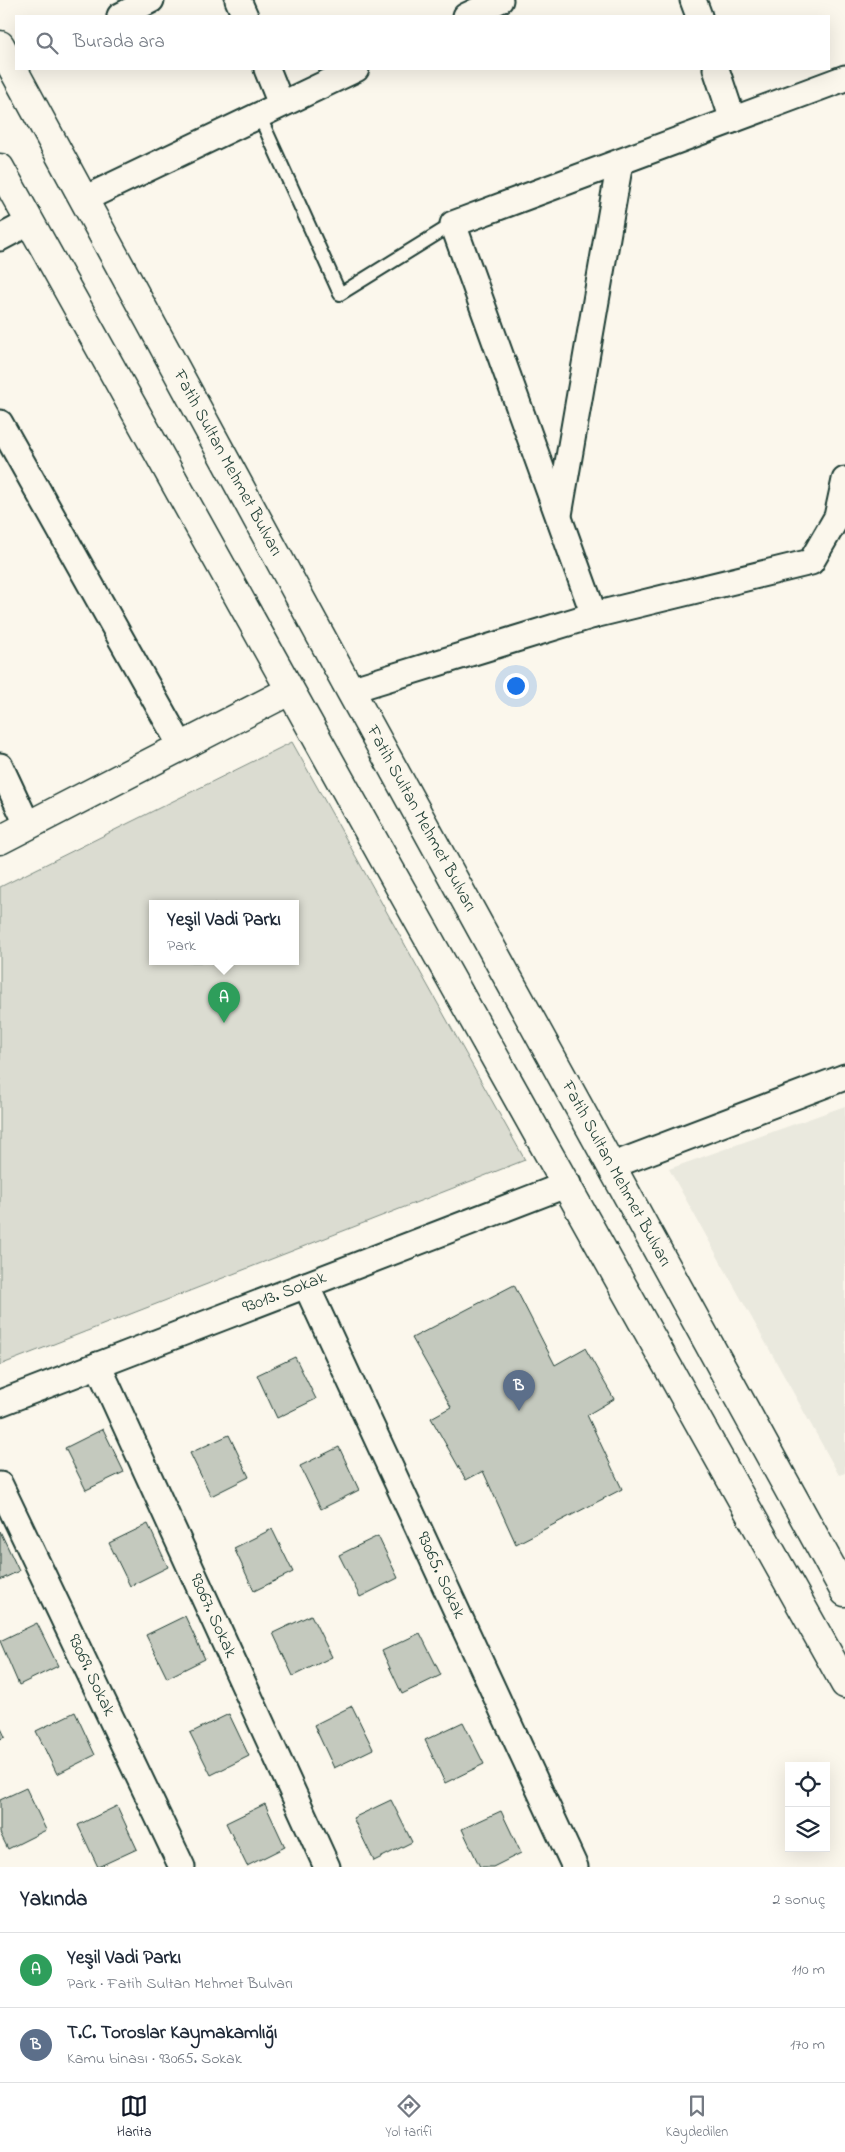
<!DOCTYPE html>
<html lang="tr">
<meta charset="utf-8">
<style>
body{margin:0;font-family:"Indie Flower",sans-serif;background:#f6f6f7;color:#1f2937}
.controls{position:absolute;right:15px;bottom:15px;display:grid;overflow:hidden;border-radius:0px;box-shadow:0 5px 20px #0002}
.controls button{width:45px;height:45px;display:grid;place-items:center;padding:0;border:0;border-bottom:1px solid #e0e1e3;background:#fff;color:#1f2937;font:25px sans-serif}
.you{position:absolute;left:515px;top:685px;width:18px;height:18px;margin:-12px;border:4px solid #fff;border-radius:50%;background:#1a73e8;box-shadow:0 0 0 8px #1a73e833}
.badge{display:grid;place-items:center;width:32px;height:32px;border-radius:50%;background:#111827;color:#fff;font-size:16px;font-weight:700}
.pin{position:absolute;translate:-50% -41px;filter:drop-shadow(0 1px 2px #0008)}
.pin::after{content:'';position:absolute;top:26px;width:18px;height:15px;background:inherit;clip-path:polygon(0 0,100% 0,50% 100%)}
.popup{position:absolute;left:149px;top:900px;width:150px;height:65px;box-sizing:border-box;display:grid;place-content:center;border-radius:0px;background:#fff;filter:drop-shadow(0 1px 4px #0005);font-size:16px;white-space:nowrap;color:#747a83}
.popup b{font-size:19px;color:#1f2937}
.popup::after{content:'';position:absolute;left:50%;top:100%;margin-left:-10px;border:10px solid transparent;border-top-color:#fff}
.list{margin:0;padding:0;list-style:none}
h2{display:flex;justify-content:space-between;align-items:center;height:65px;margin:0;padding:0 20px;font-size:21px}
h2 small{font-size:16px;font-weight:400;color:#747a83}
.list li{display:grid;grid-template-columns:32px 1fr auto;gap:15px;align-items:center;box-sizing:border-box;height:75px;padding:0 20px;border-top:1px solid #e0e1e3}
.list b{display:block;font-size:19px;white-space:nowrap}
.list p{margin:0;font-size:16px;white-space:nowrap;color:#747a83}
.list em{font-size:16px;font-style:normal;color:#747a83}
.icon{flex:none;width:28px;height:28px;fill:none;stroke:currentColor;stroke-width:2;stroke-linecap:round;stroke-linejoin:round}
.map{position:relative;flex:none;width:845px;height:1867px;overflow:hidden}
.search{position:absolute;background:#fff;box-shadow:0 5px 20px #0002;left:15px;right:15px;top:15px;height:55px;display:flex;align-items:center;gap:12px;box-sizing:border-box;padding:0 18px;border-radius:0px;color:#747a83;font-size:19px}
.sheet{height:215px;background:#fff}
nav{display:flex;justify-content:space-around;align-items:center;box-sizing:border-box;height:70px;border-top:1px solid #e0e1e3;background:#fff;font-size:14px;color:#747a83}
nav a{display:grid;justify-items:center;gap:2px}
nav .on{color:#111827}
.map>svg:first-child{display:block}
</style>
<div class="map">
<svg width="845" height="1867" viewBox="0 0 845 1867">
<rect width="100%" height="100%" fill="#fbf7ec"/>
<filter id="ink" filterUnits="userSpaceOnUse"><feTurbulence type="fractalNoise" baseFrequency=".02" numOctaves="2"/><feDisplacementMap in="SourceGraphic" scale="10" xChannelSelector="R" yChannelSelector="G"/><feConvolveMatrix kernelMatrix="1 2 1 2 8 2 1 2 1" color-interpolation-filters="sRGB"/></filter>
<g filter="url(#ink)">
<polygon fill="#eae9de" points="845,1106 845,1473 839,1475 669,1169"/>
<path fill="#dbdcd1" stroke="#7d8c82" fill-rule="evenodd" d="M292 742 525 1160 0 1365V887ZM153 904H295V962H153Z"/>
<g fill="#c4c9be" stroke="#1f3d34">
<polygon points="514,1285 555,1365 585,1348 614,1399 587,1415 622,1489 516,1544 483,1471 466,1480 431,1418 451,1407 412,1338"/>
<polygon points="295,1357 316,1399 277,1418 257,1375"/>
<polygon points="103,1429 124,1472 86,1490 65,1448"/>
<polygon points="229,1435 249,1477 211,1496 190,1453"/>
<polygon points="339,1447 359,1490 321,1509 300,1466"/>
<polygon points="148,1524 168,1567 130,1586 109,1543"/>
<polygon points="272,1529 293,1572 254,1591 234,1548"/>
<polygon points="0,1531 19,1571 0,1580"/>
<polygon points="378,1536 398,1578 360,1597 339,1555"/>
<polygon points="311,1615 332,1657 293,1676 273,1633"/>
<polygon points="185,1616 205,1659 167,1678 146,1635"/>
<polygon points="37,1623 58,1666 19,1685 0,1641"/>
<polygon points="420,1633 441,1675 402,1694 382,1651"/>
<polygon points="352,1706 373,1749 334,1768 314,1725"/>
<polygon points="75,1712 95,1755 57,1774 36,1731"/>
<polygon points="229,1714 249,1756 211,1775 190,1733"/>
<polygon points="463,1722 484,1764 445,1783 425,1740"/>
<polygon points="0,1726 5,1737 0,1739"/>
<polygon points="26,1788 46,1830 8,1849 0,1833 0,1800"/>
<polygon points="391,1800 412,1842 374,1861 353,1818"/>
<polygon points="265,1804 285,1847 247,1866 226,1823"/>
<polygon points="117,1806 137,1849 98,1867 78,1825"/>
<polygon points="501,1811 521,1853 493,1867 480,1867 462,1829"/>
</g>
<g fill="none" stroke-linecap="round" stroke-linejoin="round">
<g stroke="#1f3d34" stroke-width="16">
<polyline id="lane" points="259,115 340,294 453,224"/>
</g>
<g stroke="#1f3d34" stroke-width="29">
<g id="street">
<polyline points="238,0 245,16"/>
<polyline points="693,0 699,16"/>
<polyline points="120,16 151,0"/>
<polyline points="466,16 500,0"/>
<polyline points="267,69 281,104"/>
<polyline points="716,69 733,120"/>
<polyline points="84,199 356,69"/>
<polyline points="0,238 30,222"/>
<polyline points="0,423 181,746"/>
<polyline points="559,515 620,162"/>
<polyline points="594,615 453,224 845,78"/>
<polyline points="350,690 594,615 811,562 837,517 845,480"/>
<polyline points="0,766 28,826"/>
<polyline points="611,1166 845,1077"/>
<path id="s1" d="M306 1285 575 1867"/>
<path id="s2" d="M98 1365 327 1867"/>
<path id="s3" d="M0 1403 568 1184"/>
<path id="s4" d="M0 1485 182 1867"/>
</g>
</g>
<g stroke="#1f3d34" stroke-width="31">
<g id="secondary">
<path id="s5" d="M0 45 350 690 845 1592"/>
<path d="M0 168C279 675 564 1178 845 1684"/>
<polyline points="0,840 289,691"/>
</g>
</g>
<use href="#lane" stroke="#fbf7ec" stroke-width="12"/>
<use href="#street" stroke="#fbf7ec" stroke-width="25"/>
<use href="#secondary" stroke="#fbf7ec" stroke-width="28"/>
</g>
</g>
<g text-anchor="middle" dominant-baseline="central" stroke-width="5" stroke-linejoin="round" paint-order="stroke">
<g font-size="18" fill="#1f3d34" stroke="#fbf7ec">
<text stroke="none"><textPath href="#s5" startOffset="476">Fatih Sultan Mehmet Bulvarı</textPath></text>
<text stroke="none"><textPath href="#s5" startOffset="881">Fatih Sultan Mehmet Bulvarı</textPath></text>
<text stroke="none"><textPath href="#s5" startOffset="1286">Fatih Sultan Mehmet Bulvarı</textPath></text>
<text stroke="none"><textPath href="#s3" startOffset="305">93013. Sokak</textPath></text>
<text stroke="none"><textPath href="#s1" startOffset="320">93065. Sokak</textPath></text>
<text stroke="none"><textPath href="#s2" startOffset="276">93067. Sokak</textPath></text>
<text stroke="none"><textPath href="#s4" startOffset="211">93069. Sokak</textPath></text>
</g>
</g>
</svg>
<div class="controls">
<button><svg class="icon" aria-label="locate" viewBox="0 0 24 24"><circle cx="12" cy="12" r="6"/><path d="M12 2v4M12 18v4M2 12h4M18 12h4"/></svg></button>
<button><svg class="icon" aria-label="layers" viewBox="0 0 24 24"><path d="M12 4l9 5-9 5-9-5zM3 14l9 5 9-5"/></svg></button>
</div>
<div class="you"></div>
<div class="pin badge" style="left:224px;top:1023px;background:#2e9e5b">A</div>
<div class="popup"><b>Yeşil Vadi Parkı</b>Park</div>
<div class="pin badge" style="left:519px;top:1411px;background:#5c6f8a">B</div>
<div class="search"><svg class="icon" aria-label="search" viewBox="0 0 24 24"><circle cx="10" cy="10" r="6"/><path d="M15 15l6 6"/></svg>Burada ara</div>
</div>
<section class="sheet">
<h2>Yakında<small>2 sonuç</small></h2>
<ul class="list">
<li><span class="badge" style="background:#2e9e5b">A</span><div><b>Yeşil Vadi Parkı</b><p>Park · Fatih Sultan Mehmet Bulvarı</p></div><em>110 m</em></li>
<li><span class="badge" style="background:#5c6f8a">B</span><div><b>T.C. Toroslar Kaymakamlığı</b><p>Kamu binası · 93065. Sokak</p></div><em>170 m</em></li>
</ul>
</section>
<nav>
<a class="on"><svg class="icon" aria-label="map" viewBox="0 0 24 24"><path d="M3 6l6-2 6 2 6-2v14l-6 2-6-2-6 2zM9 4v14M15 6v14"/></svg>Harita</a>
<a><svg class="icon" aria-label="directions" viewBox="0 0 24 24"><path d="M12 3l9 9-9 9-9-9zM9 14v-3h6M13 9l2 2-2 2"/></svg>Yol tarifi</a>
<a><svg class="icon" aria-label="saved" viewBox="0 0 24 24"><path d="M7 4h10v16l-5-4-5 4z"/></svg>Kaydedilen</a>
</nav>
